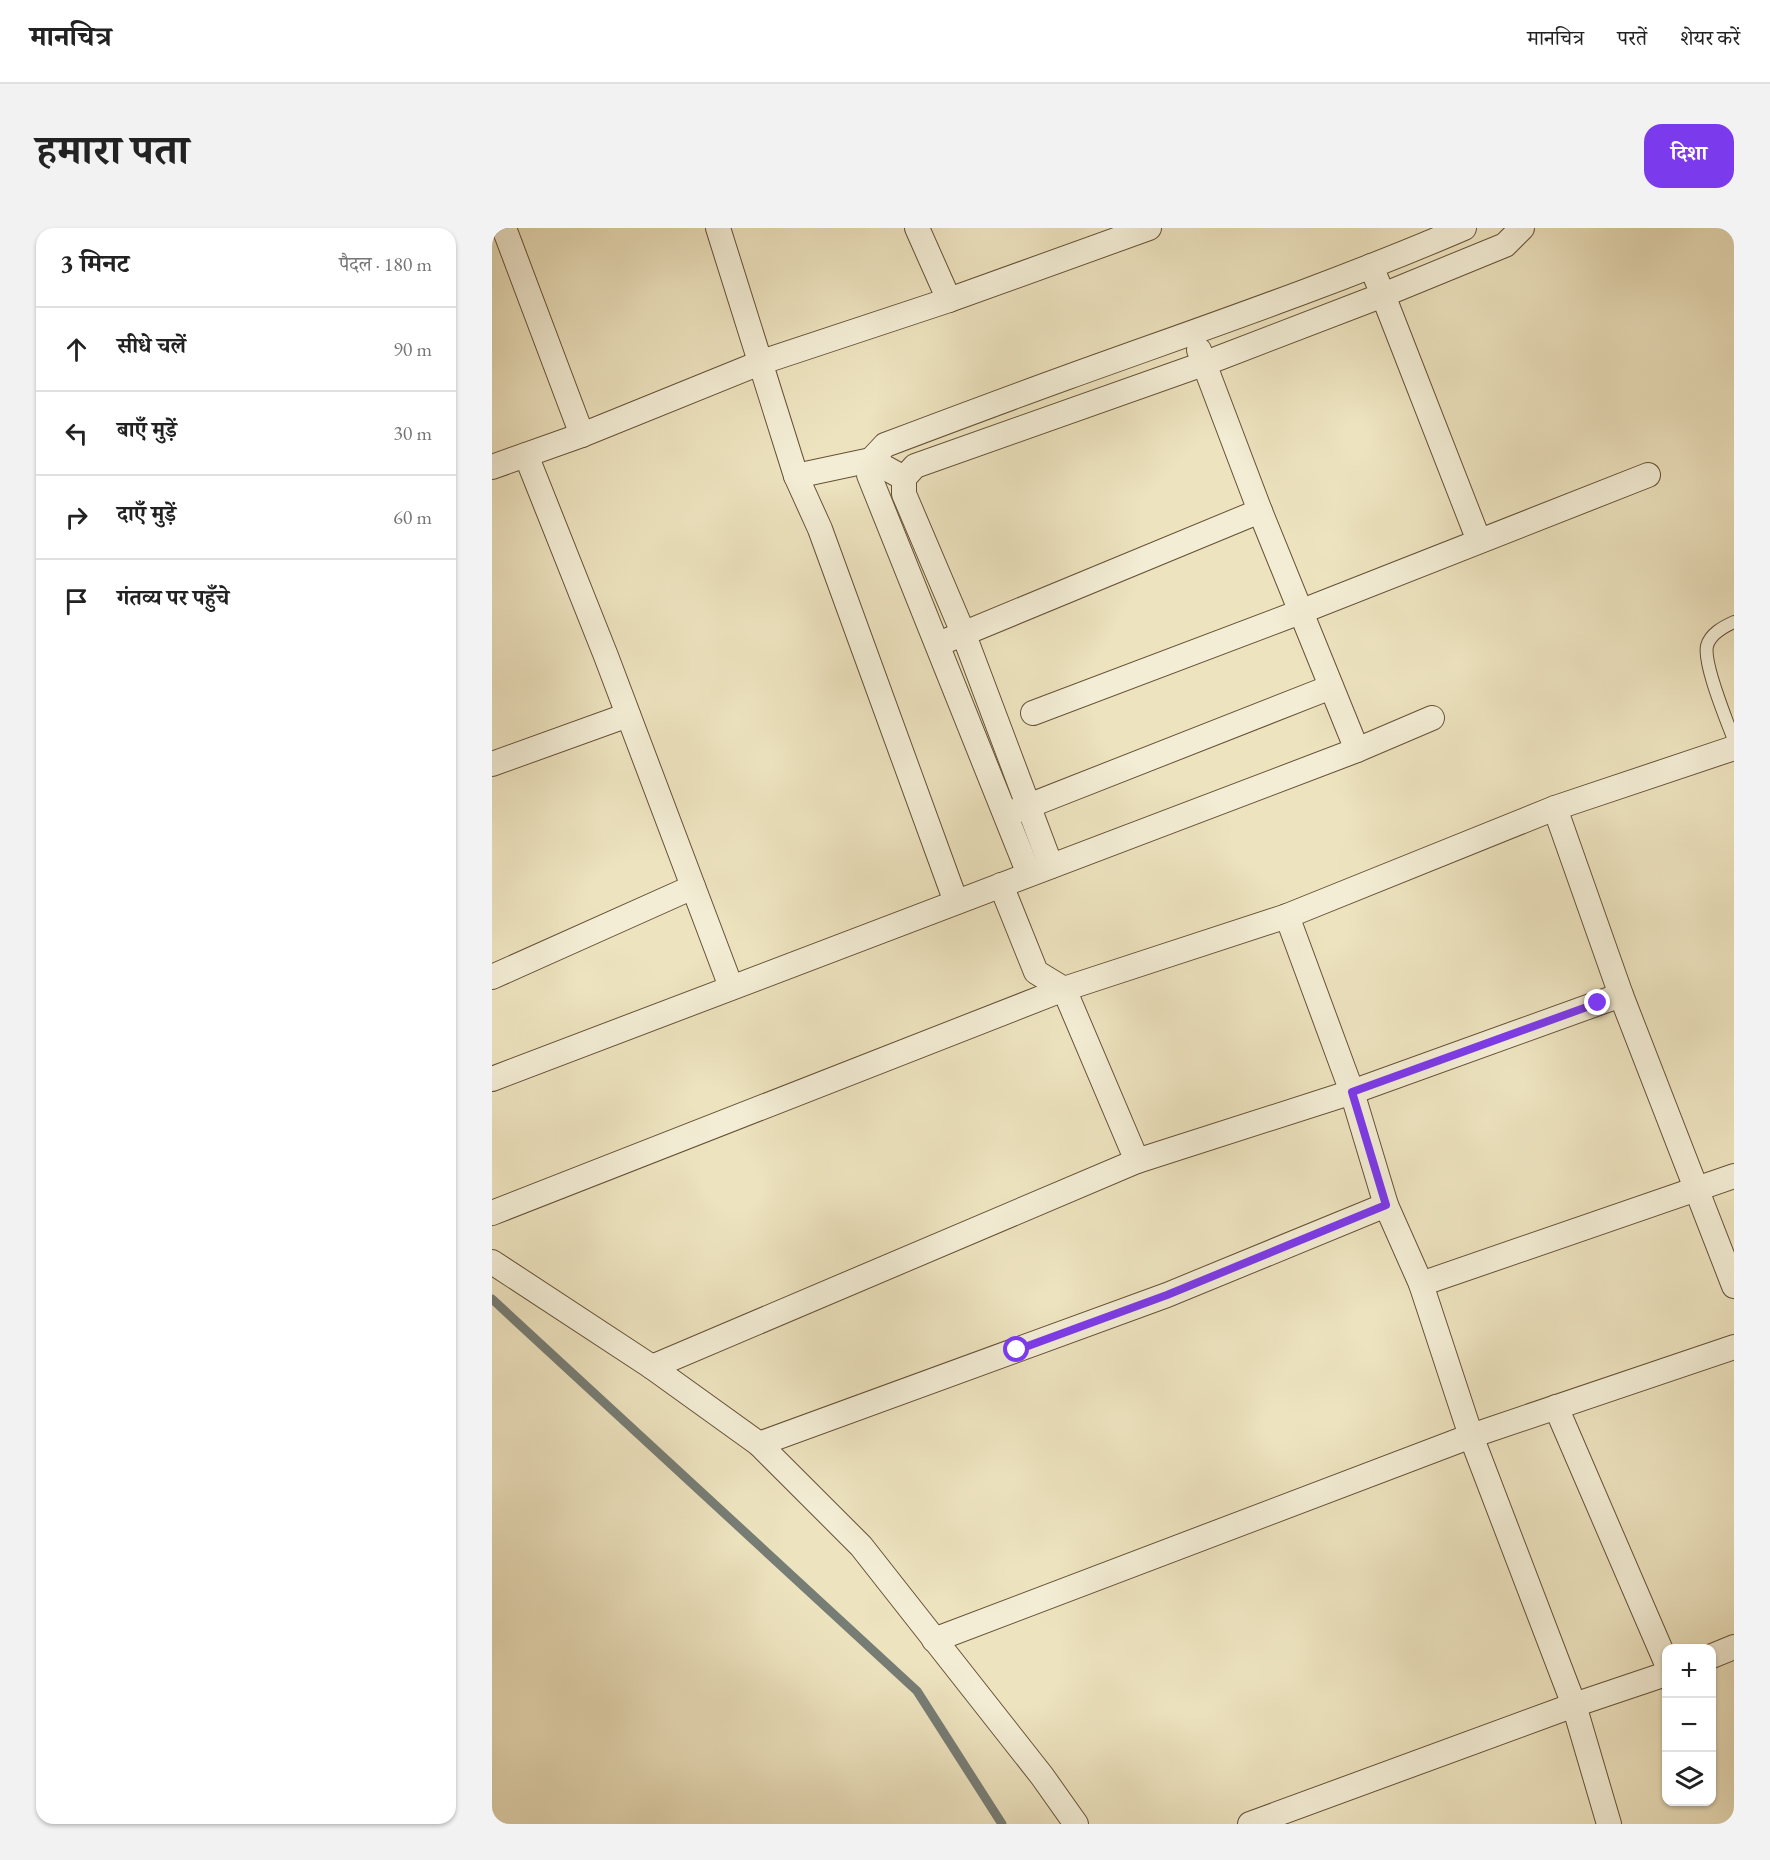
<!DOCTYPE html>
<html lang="hi">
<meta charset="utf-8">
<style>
body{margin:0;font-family:"EB Garamond","Noto Serif Devanagari",serif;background:#f2f2f2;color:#222}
.controls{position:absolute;right:18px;bottom:18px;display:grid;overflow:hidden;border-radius:12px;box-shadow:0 2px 4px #0004}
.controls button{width:54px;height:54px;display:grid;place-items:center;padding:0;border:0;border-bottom:2px solid #e0e0e0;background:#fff;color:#222;font:30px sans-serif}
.stop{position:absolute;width:18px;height:18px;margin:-14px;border:4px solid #7c3aed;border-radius:50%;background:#fff}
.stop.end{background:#7c3aed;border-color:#fff;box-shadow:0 2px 6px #0008}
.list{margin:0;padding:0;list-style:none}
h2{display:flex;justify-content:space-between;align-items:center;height:78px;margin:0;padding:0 24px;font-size:26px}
h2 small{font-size:20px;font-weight:400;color:#767676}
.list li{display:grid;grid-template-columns:39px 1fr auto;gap:18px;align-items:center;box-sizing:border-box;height:84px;padding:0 24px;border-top:2px solid #e0e0e0}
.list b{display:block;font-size:22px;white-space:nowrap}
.list em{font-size:20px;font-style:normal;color:#767676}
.icon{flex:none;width:33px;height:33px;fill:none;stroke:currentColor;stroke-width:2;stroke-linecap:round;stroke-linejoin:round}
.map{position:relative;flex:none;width:1242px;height:1596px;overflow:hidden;border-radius:18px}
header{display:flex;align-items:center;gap:36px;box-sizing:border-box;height:84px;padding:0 30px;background:#fff;border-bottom:2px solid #e0e0e0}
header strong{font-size:28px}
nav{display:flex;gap:33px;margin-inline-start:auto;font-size:21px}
.intro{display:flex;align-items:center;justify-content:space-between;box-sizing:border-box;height:144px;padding:0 36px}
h1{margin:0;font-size:42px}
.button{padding:15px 27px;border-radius:18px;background:#7c3aed;color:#fff;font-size:21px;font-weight:700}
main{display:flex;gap:36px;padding:0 36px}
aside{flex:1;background:#fff;border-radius:18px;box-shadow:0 2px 4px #0004}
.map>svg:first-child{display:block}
</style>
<header>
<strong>मानचित्र</strong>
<nav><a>मानचित्र</a><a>परतें</a><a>शेयर करें</a></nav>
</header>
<div class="intro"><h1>हमारा पता</h1><a class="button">दिशा</a></div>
<main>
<aside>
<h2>3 मिनट<small>पैदल · 180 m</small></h2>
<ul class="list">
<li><svg class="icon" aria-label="ahead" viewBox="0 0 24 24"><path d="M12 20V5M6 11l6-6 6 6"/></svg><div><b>सीधे चलें</b></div><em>90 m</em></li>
<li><svg class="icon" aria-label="left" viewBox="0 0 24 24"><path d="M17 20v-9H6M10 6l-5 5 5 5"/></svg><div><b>बाएँ मुड़ें</b></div><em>30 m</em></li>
<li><svg class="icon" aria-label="right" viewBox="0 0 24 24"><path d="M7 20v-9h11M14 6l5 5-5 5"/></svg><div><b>दाएँ मुड़ें</b></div><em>60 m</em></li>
<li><svg class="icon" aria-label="arrive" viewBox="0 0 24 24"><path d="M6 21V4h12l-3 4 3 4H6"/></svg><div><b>गंतव्य पर पहुँचे</b></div></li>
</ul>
</aside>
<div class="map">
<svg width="1242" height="1596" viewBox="0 0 1242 1596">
<rect width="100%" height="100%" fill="#ede3bf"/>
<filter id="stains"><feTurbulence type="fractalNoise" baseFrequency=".00333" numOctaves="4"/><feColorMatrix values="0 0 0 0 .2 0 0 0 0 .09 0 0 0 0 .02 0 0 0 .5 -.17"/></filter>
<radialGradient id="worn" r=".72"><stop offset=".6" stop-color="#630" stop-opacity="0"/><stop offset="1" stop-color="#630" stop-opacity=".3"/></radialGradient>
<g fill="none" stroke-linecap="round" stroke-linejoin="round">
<polyline stroke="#767d75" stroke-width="9" points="0,1071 425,1463 510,1596"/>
<g stroke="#665136" stroke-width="14">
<path id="service" d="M1242 394C1231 399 1218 406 1215 418 1211 436 1235 493 1242 512"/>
</g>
<g stroke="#665136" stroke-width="26">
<g id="minor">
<polyline points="12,0 90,207"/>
<polyline points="226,0 304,248 328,301 464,674"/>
<polyline points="425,0 457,72"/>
<polyline points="707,122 768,283 865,522"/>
<polyline points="34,227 114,428 239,759"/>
<polyline points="0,239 90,207 270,134 457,72 657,0"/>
<polyline points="304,248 379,232 412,250"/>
<polyline points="987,313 891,67 1013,17 1030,0"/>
<polyline points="456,412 768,283"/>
<polyline points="541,485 808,384 1156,247"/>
<polyline points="0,536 136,487"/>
<polyline points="1063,580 1242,520"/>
<polyline points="521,584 839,459"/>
<polyline points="559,638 472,407 412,266 412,250 423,238 714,135 891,67 879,38"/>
<path d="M537 646 377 247 379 232 393 217C454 194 515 171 576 149 709 101 842 56 972 0"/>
<polyline points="509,657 544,744 572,761 645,933"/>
<polyline points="795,688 860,864 894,977 929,1056 979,1208 1082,1477 1117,1596"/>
<polyline points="0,749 201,659"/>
<polyline points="0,851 865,522 940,490"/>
<polyline points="0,985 572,761 795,688 1063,580 1129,767 1242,1058"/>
<polyline points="0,1034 160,1139 267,1216 369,1318 550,1548 584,1596"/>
<polyline points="929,1056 1242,948"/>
<polyline points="160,1139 645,933 860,864 1129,767"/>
<polyline points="1064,1179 1174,1434"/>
<polyline points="267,1216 675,1067 894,977"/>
<polyline points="442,1412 979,1208 1242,1119"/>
<polyline points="1220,1428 1242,1419"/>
<polyline points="758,1596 1082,1477 1174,1446"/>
</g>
</g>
<use href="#service" stroke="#f3edd5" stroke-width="12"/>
<use href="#minor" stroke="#f3edd5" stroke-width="24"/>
</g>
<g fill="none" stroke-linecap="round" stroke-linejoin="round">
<polyline stroke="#7c3aed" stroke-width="8" points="525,1122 675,1067 894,977 860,864 1106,775"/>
</g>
<rect width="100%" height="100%" filter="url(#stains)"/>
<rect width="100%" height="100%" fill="url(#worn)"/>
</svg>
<div class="controls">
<button>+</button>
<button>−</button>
<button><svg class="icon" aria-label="layers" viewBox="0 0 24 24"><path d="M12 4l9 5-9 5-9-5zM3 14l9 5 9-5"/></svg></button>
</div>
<div class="stop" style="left:525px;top:1122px"></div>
<div class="stop end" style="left:1106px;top:775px"></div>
</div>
</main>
